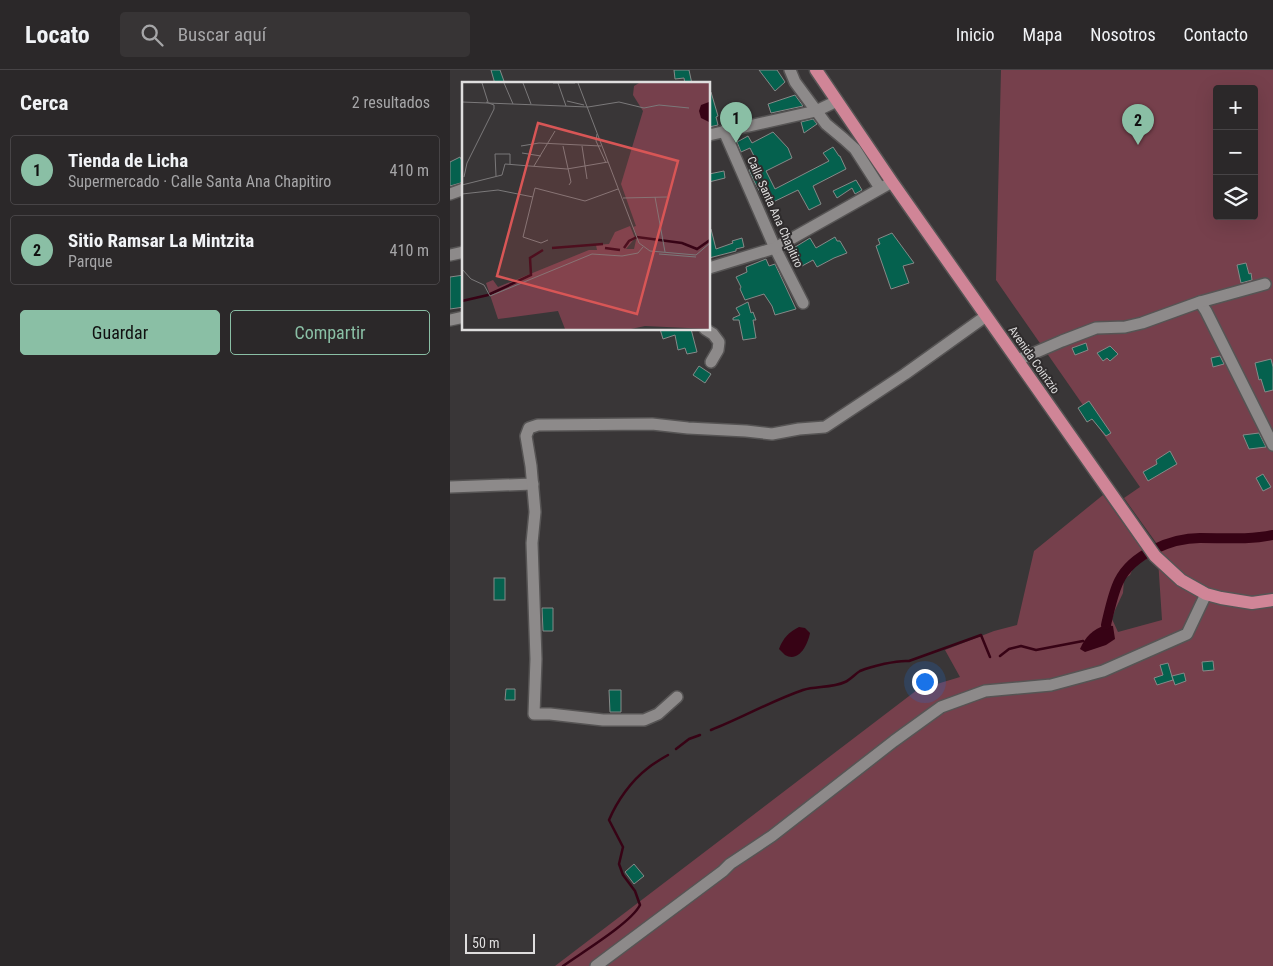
<!DOCTYPE html>
<html lang="es">
<meta charset="utf-8">
<style>
body{margin:0;font-family:"Roboto Condensed",sans-serif;background:#373435;color:#f1f3f6}
.controls{position:absolute;right:15px;top:15px;display:grid;overflow:hidden;border-radius:5px;box-shadow:0 5px 20px #0002}
.controls button{width:45px;height:45px;display:grid;place-items:center;padding:0;border:0;border-bottom:1px solid #474446;background:#2b2829;color:#f1f3f6;font:25px sans-serif}
.scale{position:absolute;left:15px;bottom:12px;width:70px;box-sizing:border-box;padding-left:5px;border:2px solid #dfdede;border-top:0;font-size:14px;line-height:18px;white-space:nowrap;color:#dfdede;-webkit-text-stroke:4px #2f2c2d;paint-order:stroke}
.you{position:absolute;left:474px;top:611px;width:18px;height:18px;margin:-12px;border:4px solid #fff;border-radius:50%;background:#1a73e8;box-shadow:0 0 0 8px #1a73e833}
.badge{display:grid;place-items:center;width:32px;height:32px;border-radius:50%;background:#8abfa5;color:#111;font-size:16px;font-weight:700}
.pin{position:absolute;translate:-50% -41px;filter:drop-shadow(0 1px 2px #0008)}
.pin::after{content:'';position:absolute;top:26px;width:18px;height:15px;background:inherit;clip-path:polygon(0 0,100% 0,50% 100%)}
.list{margin:0;padding:0;list-style:none}
h2{display:flex;justify-content:space-between;align-items:center;height:65px;margin:0;padding:0 20px;font-size:21px}
h2 small{font-size:16px;font-weight:400;color:#a6a6a8}
.list li{display:grid;grid-template-columns:32px 1fr auto;gap:15px;align-items:center;box-sizing:border-box;height:70px;margin:0 10px 10px;padding:0 10px;border:1px solid #474446;border-radius:5px}
.list b{display:block;font-size:19px;white-space:nowrap}
.list p{margin:0;font-size:16px;white-space:nowrap;color:#a6a6a8}
.list em{font-size:16px;font-style:normal;color:#a6a6a8}
.actions{display:flex;gap:10px;padding:15px 20px}
.actions a{flex:1;padding:11px 0;border:1px solid #8abfa5;border-radius:5px;text-align:center;font-size:18px;color:#8abfa5}
.actions .main{background:#8abfa5;color:#111}
.icon{flex:none;width:28px;height:28px;fill:none;stroke:currentColor;stroke-width:2;stroke-linecap:round;stroke-linejoin:round}
.map{position:relative;flex:none;width:823px;height:896px;overflow:hidden}
header{display:flex;align-items:center;gap:30px;box-sizing:border-box;height:70px;padding:0 25px;background:#2b2829;border-bottom:1px solid #474446}
header strong{font-size:24px}
nav{display:flex;gap:28px;margin-inline-start:auto;font-size:18px}
.search{width:350px;height:45px;background:#373435;display:flex;align-items:center;gap:12px;box-sizing:border-box;padding:0 18px;border-radius:5px;color:#a6a6a8;font-size:19px}
main{display:flex}
aside{flex:1;background:#2b2829}
.map>svg:first-child{display:block}
</style>
<header>
<strong>Locato</strong>
<div class="search"><svg class="icon" aria-label="search" viewBox="0 0 24 24"><circle cx="10" cy="10" r="6"/><path d="M15 15l6 6"/></svg>Buscar aquí</div>
<nav><a>Inicio</a><a>Mapa</a><a>Nosotros</a><a>Contacto</a></nav>
</header>
<main>
<aside>
<h2>Cerca<small>2 resultados</small></h2>
<ul class="list">
<li><span class="badge">1</span><div><b>Tienda de Licha</b><p>Supermercado · Calle Santa Ana Chapitiro</p></div><em>410 m</em></li>
<li><span class="badge">2</span><div><b>Sitio Ramsar La Mintzita</b><p>Parque</p></div><em>410 m</em></li>
</ul>
<div class="actions"><a class="main">Guardar</a><a>Compartir</a></div>
</aside>
<div class="map">
<svg width="823" height="896" viewBox="0 0 823 896">
<rect width="100%" height="100%" fill="#393637"/>
<path fill="#76404c" fill-rule="evenodd" d="M551 0H823V896H105L467 620 510 607 495 580 544 561 567 555 584 481 653 425 698 488 684 496 680 505 674 509 673 523 665 540 662 549 668 562 712 550 707 474 674 428 690 417 546 210ZM767 19H804V146H767Z"/>
<g fill="#370315">
<path d="M656 555 663 556 665 569 656 575 635 582 630 579C635 567 643 559 656 555Z"/>
<path d="M349 557 355 558 360 563C358 574 349 593 335 585 333 583 331 581 329 579 333 568 339 562 349 557Z"/>
</g>
<g fill="none" stroke-linecap="round" stroke-linejoin="round">
<g stroke="#370315" stroke-width="2.5">
<polyline points="550,586 559,579 571,576 586,580 633,571"/>
<path d="M261 660C292 648 321 631 353 620 366 616 382 618 395 612 400 610 405 604 410 601 422 596 447 590 459 591L531 565 540 587"/>
<polyline points="226,679 239,669 250,665"/>
<path d="M113 896C131 883 181 853 190 835L185 821 173 805 169 794 173 777 159 750C167 731 181 711 198 698 204 693 211 689 218 685"/>
</g>
<path stroke="#370315" stroke-width="10" d="M656 555C659 542 663 523 669 511 682 484 722 468 750 468 775 468 799 470 823 465"/>
</g>
<g fill="#05614e" stroke="#868988">
<polygon points="41,0 50,0 55,14 45,14"/>
<polygon points="224,0 239,0 242,14 235,14 234,8 225,9"/>
<polygon points="309,0 327,0 335,12 325,21"/>
<polygon points="259,22 261,22 268,46 266,47 268,55 259,57"/>
<polygon points="345,25 353,36 321,43 318,34"/>
<polygon points="363,49 367,54 354,63 351,52"/>
<polygon points="323,62 338,78 342,88 316,101 325,119 379,91 373,83 383,77 389,86 390,86 396,99 363,116 371,134 359,140 348,120 317,135 305,113 299,100 309,96 300,78 291,82 287,72 298,66 302,73"/>
<polygon points="10,87 14,95 14,112 0,116 0,92"/>
<polygon points="274,101 275,108 259,112 259,104"/>
<polygon points="406,110 412,120 405,124 402,118 387,128 383,121"/>
<polygon points="261,159 266,179 283,173 282,171 292,168 294,177 286,179 286,181 259,188 259,160"/>
<polygon points="442,163 464,193 453,196 459,213 441,219 426,176 430,174 428,169"/>
<polygon points="385,167 387,171 390,171 397,183 384,188 367,197 363,190 352,196 350,192 345,195 337,182 360,168 366,178"/>
<polygon points="316,189 319,196 325,194 346,239 325,245 322,236 314,224 295,230 290,219 291,217 286,207 297,202 296,197"/>
<polygon points="796,193 799,204 801,203 802,210 791,213 787,195"/>
<polygon points="14,205 14,237 0,239 0,207"/>
<polygon points="298,232 301,243 303,242 306,250 303,250 306,268 293,270 289,250 283,250 283,248 290,245 286,238"/>
<polygon points="210,259 241,259 247,282 237,284 235,278 228,280 225,265 213,269"/>
<polygon points="636,273 638,280 625,285 622,278"/>
<polygon points="660,276 668,284 660,291 657,288 653,291 647,283"/>
<polygon points="770,286 774,294 763,297 761,288"/>
<polygon points="821,289 823,297 823,320 815,322 811,309 809,310 805,293"/>
<polygon points="249,296 261,304 255,313 243,305"/>
<polygon points="639,331 661,363 656,366 642,349 637,352 628,338"/>
<polygon points="809,363 816,377 799,379 793,365"/>
<polygon points="720,381 727,394 698,411 693,402 707,394 706,390"/>
<polygon points="813,404 821,417 813,421 806,408"/>
<rect x="44" y="508" width="11" height="22"/>
<polygon points="92,538 103,538 103,561 93,561"/>
<polygon points="763,591 764,600 753,601 752,592"/>
<polygon points="718,593 723,610 707,615 704,608 713,605 710,595"/>
<polygon points="734,603 736,611 725,615 722,606"/>
<polygon points="56,619 65,619 65,630 55,630"/>
<polygon points="159,620 171,620 171,642 160,642"/>
<polygon points="184,794 194,806 184,814 175,802"/>
</g>
<g fill="none" stroke-linecap="round" stroke-linejoin="round">
<g stroke="#565454" stroke-width="14">
<g id="minor">
<polyline points="340,0 345,12 376,54 394,69 405,79 430,118"/>
<polyline points="274,61 325,178 353,233"/>
<polyline points="259,65 366,41 387,31"/>
<polyline points="0,124 14,119"/>
<polyline points="0,185 14,182"/>
<polyline points="259,198 325,178 442,112"/>
<polyline points="750,232 756,241 823,375"/>
<polyline points="0,250 14,247"/>
<polyline points="255,259 263,264 269,272 268,280 261,292"/>
<polyline points="568,290 612,271 646,258 675,257 692,253 750,232 815,214"/>
<polyline points="0,417 83,414"/>
<polyline points="227,627 208,644 194,650 153,650 100,644 84,644 86,589 82,473 85,442 81,396 76,366 79,358 88,355 202,354 238,358 296,361 322,364 349,359 375,357 455,304 536,246"/>
<polyline points="146,896 273,801 280,794 322,766 444,671 491,637 535,621 601,615 653,601 737,564 756,524"/>
</g>
</g>
<g stroke="#565454" stroke-width="15">
<polyline id="major" points="366,0 442,112 705,486 731,510 756,524 771,528 802,533 823,530"/>
</g>
<use href="#minor" stroke="#8d8a8a" stroke-width="11"/>
<use href="#major" stroke="#d08597" stroke-width="12"/>
</g>
<g text-anchor="middle" dominant-baseline="central" stroke-width="4" stroke-linejoin="round" paint-order="stroke">
<g font-size="12" fill="#dfdede" stroke="#2f2c2d">
<text transform="translate(325 142) rotate(66)">Calle Santa Ana Chapitiro</text>
<text transform="translate(584 290) rotate(55)">Avenida Cointzio</text>
</g>
</g>
<g transform="translate(12 12)">
<rect width="248" height="248" fill="#393637"/>
<path d="M177 1H247V247L183 244 169 247H103L96 229 36 237 24 201 31 198 36 205 127 168H135L134 163 147 162 153 150 168 144 173 156 164 167H172L175 154 171 145 174 144 159 102 181 29 171 13 172 4Z" fill="#76404c"/>
<path d="M247 20 248 40H247L239 36 237 29 239 23Z" fill="#370315"/>
<path fill="none" stroke="#370315" stroke-width="2.5" d="M90 166 141 162M143 166 158 168M162 166 167 159 175 155 220 161 235 167 248 158M0 219 26 213 69 193 68 176 81 168"/>
<path fill="none" stroke="#7b797a" stroke-width="1" d="M20 1 26 20M42 1 51 22M61 1 69 22M91 1H113M96 1 104 24M116 1 177 161 188 169 234 173 248 161M105 19 122 23M0 20 126 25 157 20 182 26 197 23 227 26M135 52 134 59 144 81M59 64 77 61 139 64M101 64 109 100 107 103M120 64 125 97M60 71 79 74M72 84 93 49M34 94 33 72H48V82M2 95 5 81 32 27V23L24 20M0 103 40 93 43 82 105 87 146 80M0 112 36 108 71 115M193 115 203 170M161 116 205 115M86 158 79 161 61 155 73 106 123 119 156 107M197 172 234 175M0 187 9 197 22 203 28 214 130 172 160 174 176 171 181 165"/>
<path fill="#d85656" fill-opacity="0.15" stroke="#d85656" stroke-width="2.5" d="M76 41 216 79 175 232 35 194Z"/>
<rect width="248" height="248" fill="none" stroke="#dfdede" stroke-width="2.5"/>
</g>
</svg>
<div class="controls">
<button>+</button>
<button>−</button>
<button><svg class="icon" aria-label="layers" viewBox="0 0 24 24"><path d="M12 4l9 5-9 5-9-5zM3 14l9 5 9-5"/></svg></button>
</div>
<div class="scale">50 m</div>
<div class="you"></div>
<div class="pin badge" style="left:286px;top:73px">1</div>
<div class="pin badge" style="left:688px;top:75px">2</div>
</div>
</main>
